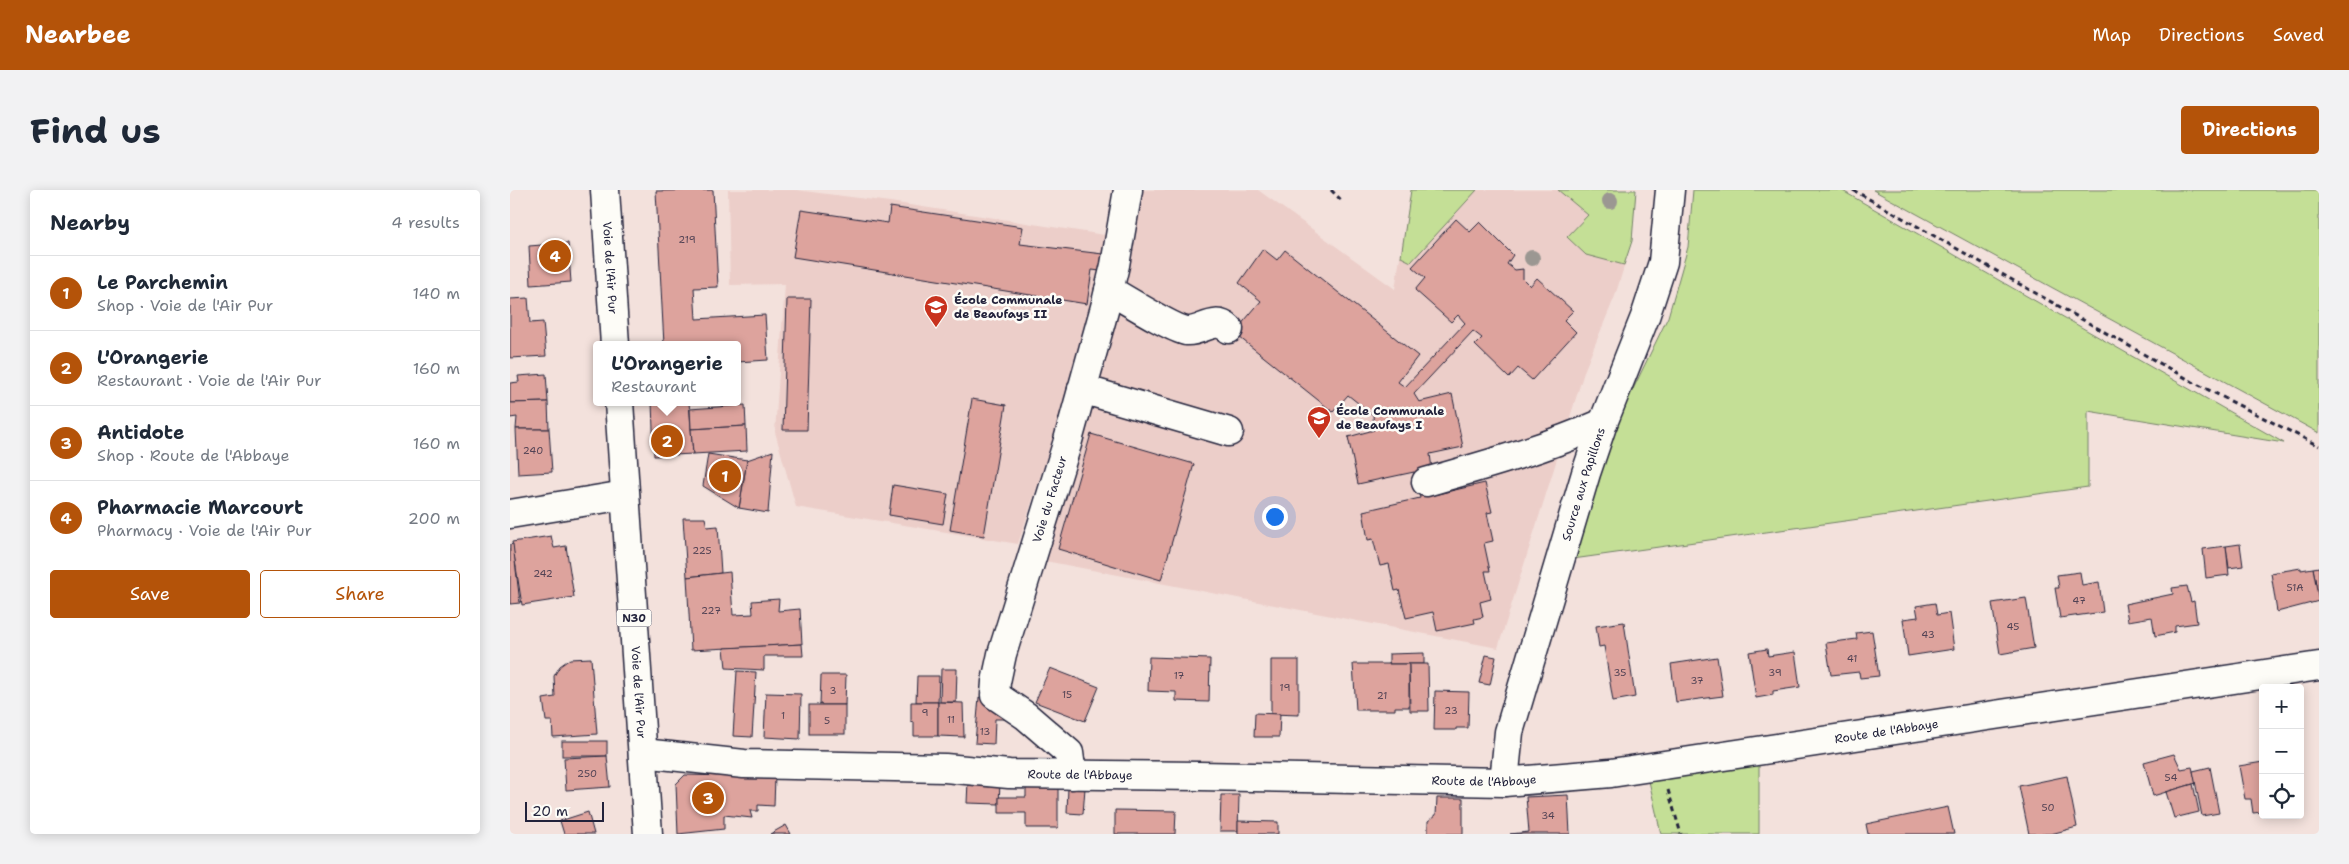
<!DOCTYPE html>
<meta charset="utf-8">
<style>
body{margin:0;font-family:"Shantell Sans",sans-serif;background:#f2f2f3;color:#1f2937}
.controls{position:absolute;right:15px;bottom:15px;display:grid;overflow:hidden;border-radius:5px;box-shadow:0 2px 12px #0003}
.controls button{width:45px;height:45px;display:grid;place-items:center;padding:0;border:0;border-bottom:1px solid #e0e1e3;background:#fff;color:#1f2937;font:25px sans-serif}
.scale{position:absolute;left:15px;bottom:12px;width:79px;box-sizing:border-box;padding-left:5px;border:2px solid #22223b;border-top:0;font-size:14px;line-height:18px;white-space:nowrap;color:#22223b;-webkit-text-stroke:4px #fdfcf7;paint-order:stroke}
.you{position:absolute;left:764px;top:326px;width:18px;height:18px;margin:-12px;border:4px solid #fff;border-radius:50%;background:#1a73e8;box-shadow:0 0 0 8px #1a73e833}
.badge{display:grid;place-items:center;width:32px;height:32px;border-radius:50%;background:#b45309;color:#fff;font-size:16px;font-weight:700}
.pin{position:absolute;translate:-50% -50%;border:2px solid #fff;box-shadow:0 1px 5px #0006}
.popup{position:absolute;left:83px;top:151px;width:148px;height:65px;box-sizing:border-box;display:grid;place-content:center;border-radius:5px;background:#fff;filter:drop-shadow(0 1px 4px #0005);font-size:16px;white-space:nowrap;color:#747a83}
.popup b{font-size:19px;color:#1f2937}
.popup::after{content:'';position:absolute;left:50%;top:100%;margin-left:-10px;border:10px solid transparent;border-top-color:#fff}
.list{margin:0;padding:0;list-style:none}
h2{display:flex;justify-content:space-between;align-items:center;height:65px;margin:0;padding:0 20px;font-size:21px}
h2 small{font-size:16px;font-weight:400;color:#747a83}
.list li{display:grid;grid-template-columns:32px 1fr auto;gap:15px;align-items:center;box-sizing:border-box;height:75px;padding:0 20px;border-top:1px solid #e0e1e3}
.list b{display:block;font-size:19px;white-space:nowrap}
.list p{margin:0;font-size:16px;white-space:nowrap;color:#747a83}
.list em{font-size:16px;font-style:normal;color:#747a83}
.actions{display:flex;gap:10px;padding:15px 20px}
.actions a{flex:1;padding:11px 0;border:1px solid #b45309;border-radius:5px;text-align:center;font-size:18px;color:#b45309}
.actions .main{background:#b45309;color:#fff}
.icon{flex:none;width:28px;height:28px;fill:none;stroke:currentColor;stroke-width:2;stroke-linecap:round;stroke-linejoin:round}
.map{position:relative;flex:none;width:1809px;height:644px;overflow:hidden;border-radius:5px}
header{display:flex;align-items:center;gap:30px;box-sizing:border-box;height:70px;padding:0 25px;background:#b45309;color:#fff}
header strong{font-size:24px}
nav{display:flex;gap:28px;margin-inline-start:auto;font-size:18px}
.intro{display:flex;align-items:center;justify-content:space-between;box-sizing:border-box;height:120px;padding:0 30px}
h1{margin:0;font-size:35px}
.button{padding:12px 22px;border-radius:5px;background:#b45309;color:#fff;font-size:18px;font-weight:700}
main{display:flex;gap:30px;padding:0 30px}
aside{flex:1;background:#fff;border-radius:5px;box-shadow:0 2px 12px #0003}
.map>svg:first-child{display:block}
</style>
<header>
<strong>Nearbee</strong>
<nav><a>Map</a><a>Directions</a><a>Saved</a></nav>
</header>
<div class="intro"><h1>Find us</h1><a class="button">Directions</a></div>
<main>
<aside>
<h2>Nearby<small>4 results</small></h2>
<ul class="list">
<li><span class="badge">1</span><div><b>Le Parchemin</b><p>Shop · Voie de l'Air Pur</p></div><em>140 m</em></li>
<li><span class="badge">2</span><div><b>L'Orangerie</b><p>Restaurant · Voie de l'Air Pur</p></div><em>160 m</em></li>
<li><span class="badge">3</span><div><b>Antidote</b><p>Shop · Route de l'Abbaye</p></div><em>160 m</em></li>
<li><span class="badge">4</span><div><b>Pharmacie Marcourt</b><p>Pharmacy · Voie de l'Air Pur</p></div><em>200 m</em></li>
</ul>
<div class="actions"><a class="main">Save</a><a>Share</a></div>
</aside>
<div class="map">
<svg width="1809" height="644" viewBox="0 0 1809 644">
<rect width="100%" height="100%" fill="#f3e1dc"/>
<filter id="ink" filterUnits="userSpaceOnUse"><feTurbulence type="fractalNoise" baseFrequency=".02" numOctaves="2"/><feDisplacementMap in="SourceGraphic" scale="10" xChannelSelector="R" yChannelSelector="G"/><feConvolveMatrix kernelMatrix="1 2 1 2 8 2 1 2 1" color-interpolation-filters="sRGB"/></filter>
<g filter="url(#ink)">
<g fill="#eccec9">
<polygon points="218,0 286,0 380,12 601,46 595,92 508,354 286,317 265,242 275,94 220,95"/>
<polygon points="633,0 748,0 885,99 901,0 1126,0 1122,51 1105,106 1075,179 988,458 530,370 610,100"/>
</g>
<g fill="#c4df96" stroke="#738068">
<polygon points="901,0 967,0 901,72 891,67"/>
<polygon points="1048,0 1126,0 1122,51 1114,75 1076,65 1057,47 1078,25"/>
<polygon points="1183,0 1331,0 1774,253 1578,221 1578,297 1063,369 1109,228 1158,127 1178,57"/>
<polygon points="1363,0 1809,0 1809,243"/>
<polygon points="1249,574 1249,644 1151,644 1139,591"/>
</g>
<g fill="#dda39d" stroke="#22223b">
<polygon points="203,0 208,97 184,98 186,129 255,125 258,170 227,172 227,155 154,155 146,1"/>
<polygon points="380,17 513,37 510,54 601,65 598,82 582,80 577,114 283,67 291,20 378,33"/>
<polygon points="946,29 960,42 970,32 1003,65 997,74 1005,80 1013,79 1013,89 1020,96 1027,88 1063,121 1054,130 1066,142 1022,190 1008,178 999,188 965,155 972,148 963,141 904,204 909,212 942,204 953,257 920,264 922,279 913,281 919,306 975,293 982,322 977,323 983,351 974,353 980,381 975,381 981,409 970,412 973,427 964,429 965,433 927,441 923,422 896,428 889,400 885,401 879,374 870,376 863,349 858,350 853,321 910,308 904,282 848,294 838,247 864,240 863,225 838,205 823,222 724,143 751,111 729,93 753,59 767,70 775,60 908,166 888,192 895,197 955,133 948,125 941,132 905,100 915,88 902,77"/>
<polygon points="58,53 61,92 21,95 19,56"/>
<polygon points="18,108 20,133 33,132 36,166 0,168 0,109"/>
<polygon points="277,109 301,109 297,240 273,240"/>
<polygon points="36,184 38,212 0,213 0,193 9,192 8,186"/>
<polygon points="462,209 496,215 474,346 440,340"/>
<polygon points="38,212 39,239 6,239 7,227 0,228 0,213"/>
<polygon points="142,212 179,212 183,264 144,266"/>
<polygon points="235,215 236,236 181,239 180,219"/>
<polygon points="236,236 237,261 183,264 181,239"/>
<polygon points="6,239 39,239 42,282 8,284"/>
<polygon points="581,244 684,274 651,390 548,359"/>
<polygon points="263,261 258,323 229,318 237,270"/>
<polygon points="198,264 237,270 229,318 193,296"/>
<polygon points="383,295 438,304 433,334 379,325"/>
<polygon points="173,328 195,328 197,337 208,336 211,383 177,387"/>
<polygon points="41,346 44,358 56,356 64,407 12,415 2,352"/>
<polygon points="3,354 10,413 0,414 0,355"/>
<polygon points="1730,354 1733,376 1719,378 1716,356"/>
<polygon points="1716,356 1719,385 1696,388 1693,359"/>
<polygon points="1809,377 1809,411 1803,378"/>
<polygon points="1791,378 1791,380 1803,378 1809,411 1767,422 1761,383"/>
<polygon points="220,382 223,425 243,424 242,411 269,409 268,421 290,419 292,454 181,460 177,387"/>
<polygon points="1570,382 1572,395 1589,392 1593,422 1550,428 1545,398 1549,398 1547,385"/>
<polygon points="1677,396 1681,412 1684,411 1687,433 1665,436 1665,442 1645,446 1642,427 1618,431 1615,414 1663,404 1662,398"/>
<polygon points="1516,408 1524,458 1490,464 1482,413"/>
<polygon points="1425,413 1427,425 1439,423 1444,459 1398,466 1393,429 1408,427 1406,416"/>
<polygon points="1114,432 1125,507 1103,511 1094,456 1089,457 1086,436"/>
<polygon points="1362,441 1369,486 1350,488 1349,482 1321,485 1316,453 1347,449 1346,443"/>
<polygon points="292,454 293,466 254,466 254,480 216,478 214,458"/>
<polygon points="1257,459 1258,466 1285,462 1290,497 1263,501 1263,505 1246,508 1239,462"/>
<polygon points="914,463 914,474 879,474 879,464"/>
<polygon points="976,465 986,467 980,495 969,493"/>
<polygon points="639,467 700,469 699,512 666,511 666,502 638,501"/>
<polygon points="1207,467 1213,506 1166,512 1161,474"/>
<polygon points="81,468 87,544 43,547 42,531 36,531 33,509 45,507 44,486 50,476 60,469"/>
<polygon points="761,470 789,470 789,525 761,524"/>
<polygon points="843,474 899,474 899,517 885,517 885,520 846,520"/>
<polygon points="899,474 918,474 919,521 900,521"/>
<polygon points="540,478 589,497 575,531 525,512"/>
<polygon points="431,479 447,479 446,512 430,512"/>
<polygon points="227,481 246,482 242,547 223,546"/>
<polygon points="311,485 336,485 335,515 310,515"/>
<polygon points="407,486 429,486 428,512 406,512"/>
<polygon points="925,501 959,502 958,538 946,538 946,540 924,540"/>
<polygon points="256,503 291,504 290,549 254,547"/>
<polygon points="469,507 496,523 496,529 485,529 484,554 465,553"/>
<polygon points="401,512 428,512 428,546 404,546 404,532 401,531"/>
<polygon points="428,512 453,513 454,547 428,546"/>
<rect x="299" y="515" width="36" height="29"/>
<polygon points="745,523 770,524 769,547 744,547"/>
<rect x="52" y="551" width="45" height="15"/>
<polygon points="1664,564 1671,579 1682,577 1686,593 1643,606 1634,572"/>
<polygon points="97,566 100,597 56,600 54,568"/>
<polygon points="1753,572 1753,622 1743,623 1741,609 1735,609 1729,576"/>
<polygon points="1700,577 1709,623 1692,626 1683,581"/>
<polygon points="175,585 265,587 264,616 248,615 248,621 240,621 242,628 214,625 214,639 168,644 166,594"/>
<polygon points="1557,586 1567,637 1541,644 1519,644 1509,596"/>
<polygon points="458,591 490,592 489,614 457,613"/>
<polygon points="1683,594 1689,622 1664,628 1656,602"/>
<polygon points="558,597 575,598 573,624 557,623"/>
<polygon points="516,598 548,598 548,638 516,638 516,623 489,623 489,607 516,607"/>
<polygon points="711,605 729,605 728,641 710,641"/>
<polygon points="1058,605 1060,644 1000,644 1019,642 1016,607"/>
<polygon points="927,608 953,608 953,644 918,644 918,631 926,625"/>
<polygon points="1438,617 1444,644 1358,644 1356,634"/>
<polygon points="605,620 666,621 665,644 605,644"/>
<polygon points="78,622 84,644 54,644 50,631"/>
<polygon points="728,631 768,632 768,644 728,644"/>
<polygon points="276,635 281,644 260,644"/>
</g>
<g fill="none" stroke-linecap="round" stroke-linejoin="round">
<g stroke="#22223b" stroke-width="31">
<g id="minor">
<path d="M599 100C615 109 661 138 676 141 691 143 704 125 719 139"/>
<polyline points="572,199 719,242"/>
<path d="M916 292C976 275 1036 258 1093 233"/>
<polyline points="0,324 115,305"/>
<path id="s1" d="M133 563 234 574 435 578 499 584 690 586 994 592 1101 583 1809 476"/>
<path id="s2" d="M562 585 559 563 516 526 485 505 486 492 492 464 557 254 595 117 605 75 618 0"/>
<path id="s3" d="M994 592 999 542 1076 283 1093 233 1135 127 1153 72 1160 0"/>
</g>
</g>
<g stroke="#22223b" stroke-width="31">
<g id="major">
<path id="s4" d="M95 0 105 155"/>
<path id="s5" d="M109 212 138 644"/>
</g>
</g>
<g stroke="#22223b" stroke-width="3" stroke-dasharray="5 4" stroke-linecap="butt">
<polyline points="821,0 831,10"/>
<polyline points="1343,0 1683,192 1809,256"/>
<polyline points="1158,600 1171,644"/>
</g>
<use href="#minor" stroke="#fdfcf7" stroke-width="28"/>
<use href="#major" stroke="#fdfcf7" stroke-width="28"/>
</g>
<g fill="#9b9792">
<circle cx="1100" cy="11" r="8"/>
<circle cx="1022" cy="68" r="8"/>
</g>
</g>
<defs>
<g id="school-pin" transform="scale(1.25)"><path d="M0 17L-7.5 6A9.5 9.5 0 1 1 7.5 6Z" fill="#c8321e" stroke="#fdfcf7"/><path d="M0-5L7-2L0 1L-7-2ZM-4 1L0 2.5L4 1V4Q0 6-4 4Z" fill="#fff"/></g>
</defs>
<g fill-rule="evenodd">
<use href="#school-pin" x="426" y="117"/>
<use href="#school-pin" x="809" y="228"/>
</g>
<g text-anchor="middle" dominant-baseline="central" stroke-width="5" stroke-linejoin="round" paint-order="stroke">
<g font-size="10" fill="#514254">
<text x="177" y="49">219</text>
<text x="23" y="260">240</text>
<text x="192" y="360">225</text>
<text x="33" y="383">242</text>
<text x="1785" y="397">51A</text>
<text x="1569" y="410">47</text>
<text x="201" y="420">227</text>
<text x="1503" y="436">45</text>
<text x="1418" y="444">43</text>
<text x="1342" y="468">41</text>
<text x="1110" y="482">35</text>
<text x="1265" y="482">39</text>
<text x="669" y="485">17</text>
<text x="1187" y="490">37</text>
<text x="775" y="497">19</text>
<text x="323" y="500">3</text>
<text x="557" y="504">15</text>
<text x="872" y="505">21</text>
<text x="941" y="520">23</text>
<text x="415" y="522">9</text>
<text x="273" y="525">1</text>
<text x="441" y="529">11</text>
<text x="317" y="530">5</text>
<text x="475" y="541">13</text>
<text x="77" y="583">250</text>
<text x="1661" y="587">54</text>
<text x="1538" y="617">50</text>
<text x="1038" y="625">34</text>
</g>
<rect fill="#fdfcf7" stroke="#646373" stroke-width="1" x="106.5" y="419.5" width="35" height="17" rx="4"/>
<g font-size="11" font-weight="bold" fill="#22223b">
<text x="124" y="428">N30</text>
</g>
<g font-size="12" fill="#22223b" stroke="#fdfcf7">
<text stroke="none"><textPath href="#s4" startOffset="78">Voie de l'Air Pur</textPath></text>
<text stroke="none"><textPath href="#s3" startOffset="309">Source aux Papillons</textPath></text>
<text stroke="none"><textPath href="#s2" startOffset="320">Voie du Facteur</textPath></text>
<text stroke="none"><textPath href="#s5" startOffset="291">Voie de l'Air Pur</textPath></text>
<text stroke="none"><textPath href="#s1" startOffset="1248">Route de l'Abbaye</textPath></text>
<text stroke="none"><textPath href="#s1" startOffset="438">Route de l'Abbaye</textPath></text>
<text stroke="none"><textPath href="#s1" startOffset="842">Route de l'Abbaye</textPath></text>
</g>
<g font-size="12" font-weight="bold" fill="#22223b" stroke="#fdfcf7" text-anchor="start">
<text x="444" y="110">École Communale<tspan x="444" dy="14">de Beaufays II</tspan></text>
<text x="826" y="221">École Communale<tspan x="826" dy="14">de Beaufays I</tspan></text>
</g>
</g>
</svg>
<div class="controls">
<button>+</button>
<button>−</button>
<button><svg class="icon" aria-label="locate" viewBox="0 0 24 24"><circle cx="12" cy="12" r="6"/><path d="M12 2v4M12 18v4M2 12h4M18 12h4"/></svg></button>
</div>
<div class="scale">20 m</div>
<div class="you"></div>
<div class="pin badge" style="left:215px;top:286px">1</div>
<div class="pin badge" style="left:157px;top:251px">2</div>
<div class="popup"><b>L'Orangerie</b>Restaurant</div>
<div class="pin badge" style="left:198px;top:608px">3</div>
<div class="pin badge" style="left:45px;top:66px">4</div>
</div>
</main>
